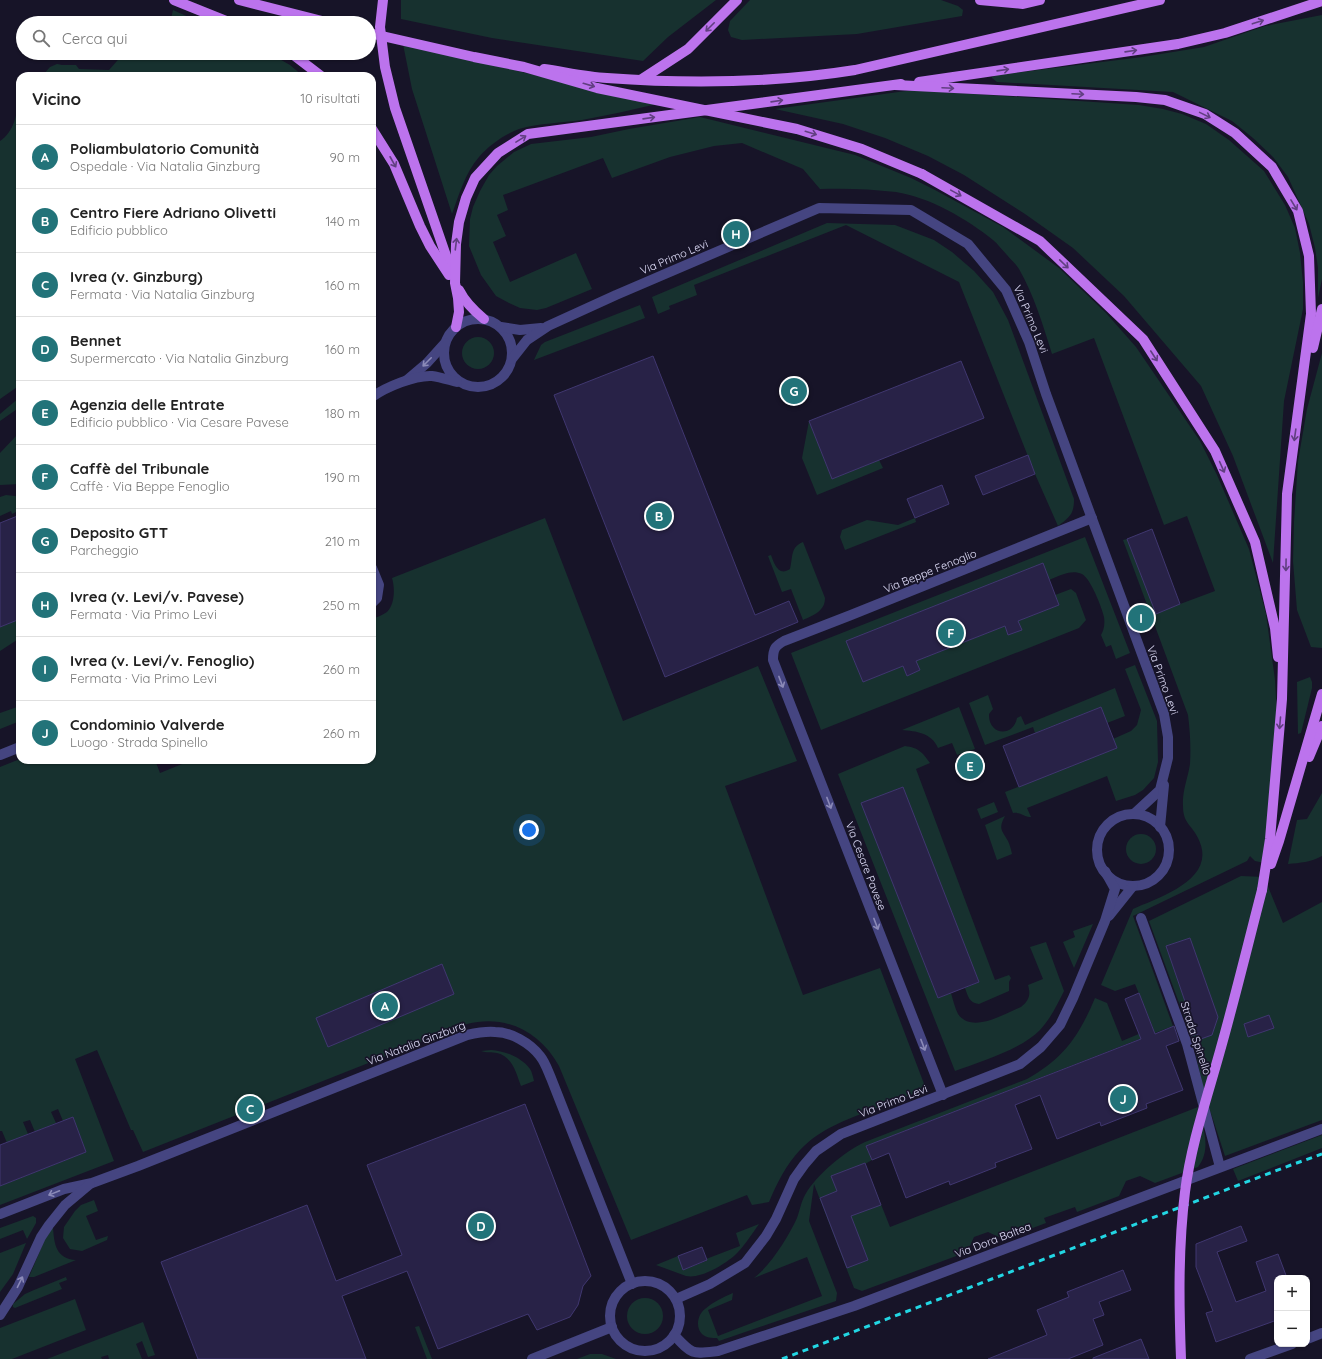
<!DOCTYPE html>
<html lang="it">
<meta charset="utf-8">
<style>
body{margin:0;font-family:Quicksand,sans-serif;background:#f6f6f6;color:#222}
.controls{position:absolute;right:12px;bottom:12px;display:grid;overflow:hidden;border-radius:8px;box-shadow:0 1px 3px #0004}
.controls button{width:36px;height:36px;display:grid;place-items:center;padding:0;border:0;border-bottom:1px solid #e0e0e0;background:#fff;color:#222;font:20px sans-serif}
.you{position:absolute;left:529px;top:830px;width:14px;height:14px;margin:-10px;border:3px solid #fff;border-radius:50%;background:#1a73e8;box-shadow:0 0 0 6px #1a73e833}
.badge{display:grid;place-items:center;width:26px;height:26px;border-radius:50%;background:#227379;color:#fff;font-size:13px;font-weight:700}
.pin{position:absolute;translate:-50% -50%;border:2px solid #fff;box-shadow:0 1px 4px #0006}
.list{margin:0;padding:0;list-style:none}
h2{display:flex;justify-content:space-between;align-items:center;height:52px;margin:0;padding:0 16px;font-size:17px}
h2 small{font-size:13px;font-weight:400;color:#767676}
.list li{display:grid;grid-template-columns:26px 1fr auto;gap:12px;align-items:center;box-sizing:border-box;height:64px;padding:0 16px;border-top:1px solid #e0e0e0}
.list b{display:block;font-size:15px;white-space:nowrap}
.list p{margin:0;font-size:13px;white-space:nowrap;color:#767676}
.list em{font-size:13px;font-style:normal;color:#767676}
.icon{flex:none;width:22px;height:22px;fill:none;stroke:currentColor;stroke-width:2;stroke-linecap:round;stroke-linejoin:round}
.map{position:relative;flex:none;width:1322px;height:1359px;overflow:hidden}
.search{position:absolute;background:#fff;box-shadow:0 1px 3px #0004;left:16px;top:16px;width:360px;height:44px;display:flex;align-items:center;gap:10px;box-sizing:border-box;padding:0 14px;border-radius:22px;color:#767676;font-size:15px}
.panel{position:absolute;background:#fff;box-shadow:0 1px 3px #0004;left:16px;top:72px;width:360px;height:692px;border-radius:12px}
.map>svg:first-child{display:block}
</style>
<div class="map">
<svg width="1322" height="1359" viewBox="0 0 1322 1359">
<rect width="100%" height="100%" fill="#171428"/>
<g fill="#17312f">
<polygon points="401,0 716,0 668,37 643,61 492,38 401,19"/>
<polygon points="750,0 941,0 958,6 963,10 962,16 857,34 742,40 731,37 728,30 730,21"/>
<polygon points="173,10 202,23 170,23"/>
<polygon points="1322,15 1322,279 1318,298 1318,268 1315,248 1309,224 1288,177 1273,157 1253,138 1232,121 1173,92 997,82 992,78 992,77 997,75 1142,57 1204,47 1265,26"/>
<path d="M403 44 657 104C632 110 608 115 582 120 562 123 539 123 519 129 505 134 489 145 479 157 465 173 459 195 452 214L412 89Z"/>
<polygon points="124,53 269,53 290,65 303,76 42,76 50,67 57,64 62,65 76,65 79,69 109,70"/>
<polygon points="913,90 1139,105 1163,109 1182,114 1206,124 1229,140 1264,171 1285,205 1295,228 1300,253 1303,282 1303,309 1284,401 1273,563 1233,456 1201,386 1124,296 1073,248 1025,214 964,175 928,156 885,138 843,124 775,109"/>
<path d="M20 96V385L0 399V141C14 132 18 113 18 98Z"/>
<path d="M700 117 855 155 911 178 935 190 1003 227 1059 268 1106 313 1136 347 1200 441 1217 475 1249 549 1266 614 1275 680 1277 716 1265 863 1255 861 1250 856 1247 861 1133 916 1173 1026 866 1146 872 1160 865 1164 890 1227 1198 1107C1203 1127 1212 1149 1198 1167L1155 1183 1140 1176 1126 1181 1119 1196 1077 1212 1075 1207 1044 1218 1046 1223 1003 1239 988 1232 974 1237 967 1252 862 1291 854 1288 814 1184 809 1221 837 1293 836 1301 719 1341 717 1338C712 1338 706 1338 702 1334 695 1327 698 1314 705 1309 713 1302 723 1297 733 1293L732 1300 708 1310 718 1336 822 1296 807 1257 754 1278C770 1266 789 1236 797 1218 800 1210 801 1202 805 1195 817 1174 844 1152 865 1142L1027 1079C1064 1058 1079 1036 1095 998L1107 1003 1122 1041 1153 1028 1135 984 1115 991 1101 985 1133 909C1160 897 1219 879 1198 838 1191 824 1183 823 1183 806 1182 791 1188 778 1190 764 1191 747 1190 731 1188 715L1123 540 1127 539 1156 613 1215 591 1187 516 1164 525 1094 338 1052 354C1043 325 1034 295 1019 269 1016 264 1011 260 1007 255 1002 250 998 244 993 240 967 219 929 197 896 192 871 189 845 188 820 189L803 169 742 143 714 146 670 157 612 178 603 158 503 195 508 210 497 215 506 236 493 242 510 282 576 253 592 289 546 308 537 310 520 308 509 303 496 296 481 275 469 246 470 219 473 207 480 191 489 175 497 166 514 152 531 144 591 137 629 129Z"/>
<path d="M827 223 895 225 934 240 952 252 974 271 993 292 1008 320 1074 499C1074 514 1070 517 1058 526L1035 474 959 282 846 225 694 285 697 295 669 306 670 309 658 314 652 297Z"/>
<polygon points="640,305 645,318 534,360 541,345 545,342"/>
<circle cx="478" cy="353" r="16"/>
<polygon points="1322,353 1322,648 1311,647 1297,610 1293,561 1294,522 1298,461 1302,438 1307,409"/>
<polygon points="20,397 20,407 0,421 0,414"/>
<polygon points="809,421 832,479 879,460 883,468 817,495 802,458"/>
<polygon points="19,433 20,436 20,484 0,485 0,453"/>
<polygon points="6,495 15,496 20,497 20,510 12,514 11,511 0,516 0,497"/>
<path d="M545 518 623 721 758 666 797 761 725 786 803 995 880 968 926 1089C908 1096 890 1103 872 1110 845 1120 820 1129 800 1150 786 1165 777 1183 769 1202L752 1205 747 1195 631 1240 559 1066C540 1032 506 1014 467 1024L143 1152 133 1130H131L97 1050 75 1059 114 1161 0 1205V1186L86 1152 73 1117 63 1121 58 1109 51 1112 56 1123 35 1132 30 1120 23 1122 28 1134 7 1143 2 1131H0V767L20 759 155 760 160 773 192 760H372V619C377 617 383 615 387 612 395 604 395 588 392 578Z"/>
<polygon points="915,518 916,522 845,550 840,537 842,530 867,520 898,525"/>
<path d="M1085 537 1130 653 1116 659 1111 645 1106 647 1101 635C1104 630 1105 624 1104 617 1102 608 1091 579 1082 574 1071 569 1059 576 1049 580L1043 564 847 641 863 682 903 666 907 676 920 670 916 661 1005 626 1008 635 1021 629 1018 621 1059 605 1055 595 1071 589 1076 593 1086 620 1079 628 821 730 791 653Z"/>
<path d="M803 542 825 598C825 611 814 615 803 620L791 589 782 592 768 556 771 555C774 563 778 577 790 569 793 558 790 547 803 542Z"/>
<polygon points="20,619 20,638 0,651 0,627"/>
<path d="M1135 665 1157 721 1158 762 1154 778 1143 790 1135 795 1116 801 1107 776 1027 808 1031 817C1024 817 1022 812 1013 813L1005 792 1117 748 1113 739 1131 731 1137 725 1141 710 1125 669Z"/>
<polygon points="1310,677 1312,682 1312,688 1301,733 1298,734 1297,682"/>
<path d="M1115 688 1125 716 1107 723 1101 707 1035 733 1033 727 985 745 969 703 988 695 993 709 989 714C988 735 1013 738 1017 718L1021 716 1025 725Z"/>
<polygon points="20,706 20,721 0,729 0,713"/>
<path d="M959 707 975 749 957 755 952 743 938 748C932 733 916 731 902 730Z"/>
<path d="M905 746C919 748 922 752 930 763L916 769 995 980 1009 975 1011 978 1009 982V991L979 1004C969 1003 968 996 965 988L979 982 902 787 862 804 938 998 951 993C953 1000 955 1008 958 1014 972 1034 1004 1014 1021 1007 1029 1001 1031 995 1028 985L1043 979 1030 947 1046 942 1064 991C1057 1005 1051 1018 1040 1030 1022 1049 980 1062 955 1071L838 774Z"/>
<path d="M1322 793V856C1311 862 1300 863 1288 864L1297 820 1307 819Z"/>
<polygon points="994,802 998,812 981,819 977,809"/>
<path d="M1005 816C998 829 1002 830 1008 841 1010 845 1011 850 1012 854L997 860 985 825Z"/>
<circle cx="1141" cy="849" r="15"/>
<polygon points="1241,876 1264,877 1283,923 1322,902 1322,1120 1225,1156 1204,1092 1193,1041 1149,921"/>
<polygon points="1093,924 1074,968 1063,942 1075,937 1073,931"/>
<path d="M491 1050C505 1051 521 1057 530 1069 532 1072 533 1077 534 1081L521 1086C516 1073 513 1057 497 1053 492 1052 486 1053 481 1051Z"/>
<polygon points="1322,1135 1322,1148 1238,1181 1233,1169"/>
<polygon points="94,1200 98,1211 86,1216 96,1240 108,1236 107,1240 82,1251 70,1249 63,1238 64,1227 75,1211 81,1205"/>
<polygon points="33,1216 36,1218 36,1223 27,1239 23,1230 0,1239 0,1228"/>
<path d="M759 1224C751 1235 744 1247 734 1256 723 1265 701 1279 686 1276L656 1265 678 1256 683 1270 706 1261V1259L740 1246 736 1233Z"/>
<path d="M53 1227C54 1244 56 1259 76 1260L34 1277H29L45 1239Z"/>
<polygon points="26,1243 13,1274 0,1292 0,1253"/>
<polygon points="66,1277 67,1280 59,1283 62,1289 15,1308 13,1307 13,1304 25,1294 34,1290"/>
<circle cx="645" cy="1316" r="18"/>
<polygon points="75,1299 86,1330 12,1359 0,1359 0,1328"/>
<polygon points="143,1322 155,1355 148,1357 142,1341 136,1344 142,1359 109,1359 108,1355 101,1357 102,1359 47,1359"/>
<polygon points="419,1326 432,1359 427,1359 415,1327"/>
<polygon points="590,1354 602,1354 616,1359 577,1359"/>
</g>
<g fill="#282247" stroke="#403770">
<polygon points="653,356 755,615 789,601 798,622 665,677 554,395"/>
<polygon points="961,361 984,418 832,479 809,421"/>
<polygon points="1028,455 1035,474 983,495 975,476"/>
<polygon points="942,485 949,504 915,518 907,499"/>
<polygon points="20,515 20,619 0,627 0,523"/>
<polygon points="1152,529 1180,604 1156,614 1127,539"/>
<polygon points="1043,563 1059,605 1018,621 1022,630 1008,635 1005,626 916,661 920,670 907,676 903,666 863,682 846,641"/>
<polygon points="1101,707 1117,748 1019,787 1003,746"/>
<polygon points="903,787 979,982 938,998 861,803"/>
<polygon points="1190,938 1218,1017 1212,1035 1198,1040 1197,1034 1191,1036 1186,1022 1191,1019 1166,946"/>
<polygon points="442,964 454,994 328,1047 316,1018"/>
<polygon points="1139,993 1155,1034 1174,1026 1179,1041 1166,1046 1183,1090 1146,1104 1147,1108 1101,1126 1100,1122 1057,1139 1040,1095 1015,1105 1032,1149 995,1163 996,1167 950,1185 949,1181 906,1198 889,1153 872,1160 866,1146 1141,1039 1125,999"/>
<polygon points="1269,1015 1274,1028 1248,1037 1244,1024"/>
<polygon points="525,1104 591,1276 583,1286 578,1305 570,1317 537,1330 528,1314 438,1349 407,1271 342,1296 366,1359 198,1359 161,1262 307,1205 336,1281 402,1255 367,1165"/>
<polygon points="73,1117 86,1152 0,1186 0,1145"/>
<polygon points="865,1163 881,1205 851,1216 868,1260 847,1268 820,1198 837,1191 831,1176"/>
<polygon points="1241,1226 1247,1241 1217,1252 1236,1302 1266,1291 1256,1262 1278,1254 1287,1278 1277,1278 1277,1320 1216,1342 1206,1313 1213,1311 1196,1267 1196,1244"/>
<polygon points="702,1247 707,1260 683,1270 678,1256"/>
<polygon points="1123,1270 1131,1290 1099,1302 1104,1315 1093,1319 1103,1345 1068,1359 988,1359 1047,1335 1037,1310 1069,1297 1067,1292"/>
<polygon points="1141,1339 1149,1359 1093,1359 1093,1358"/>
</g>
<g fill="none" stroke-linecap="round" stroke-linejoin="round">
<g stroke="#454581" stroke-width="10">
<circle cx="478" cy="353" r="34"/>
<polyline points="501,327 520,330 541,328"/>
<polyline points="512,359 527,340 548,326 616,295 819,208 911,210 968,244 1006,290 1029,342 1046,394 1164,714 1168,737 1168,758 1160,790 1134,814"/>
<polyline points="407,380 427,363 445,343"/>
<path d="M372 397C386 387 415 375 432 376 440 377 449 380 457 382"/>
<polyline points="372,568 379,585 377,598 372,603"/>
<polyline points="0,755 20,747"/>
<circle cx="1133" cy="850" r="36"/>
<polyline points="1160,827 1164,785"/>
<polyline points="1109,916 1133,886"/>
<polyline points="1141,918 1187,1044 1220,1167"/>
<path d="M943 1095 773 660C773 649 775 646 784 641L851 615 1092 518"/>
<path d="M0 1214 64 1189 92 1183 138 1166 467 1035C476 1033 485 1031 495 1032 511 1032 530 1043 540 1056 545 1062 548 1071 551 1078L632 1284"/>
<circle cx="645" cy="1316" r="35"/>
<polyline points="676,1299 710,1284 745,1263 766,1236 776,1219 794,1179 804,1165 816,1151 841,1134 1020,1064 1041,1047 1060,1025 1073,998 1105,921 1115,889 1105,871"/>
<polyline points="0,1315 18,1287 41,1237 49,1225 65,1205 90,1184"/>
<path d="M674 1335C693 1355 691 1354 718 1351L854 1306 1322 1129"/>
<polyline points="1307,1339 1322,1333"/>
<polyline points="532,1359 612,1327"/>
<polyline points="1250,1359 1292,1344"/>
</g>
<g stroke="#bc73ed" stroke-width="10">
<polyline points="174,0 231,23"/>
<polyline points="239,0 330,23"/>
<polyline points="383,0 380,27 385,67 395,108 452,273"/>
<polyline points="980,0 1023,4 1040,0"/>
<polyline points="291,53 321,76"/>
<path d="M544 69C565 72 586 77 607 78 689 84 774 83 855 70L1160 0"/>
<polyline points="642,79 688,49 737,0"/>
<polyline points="919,82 1178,44 1225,33 1322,1"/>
<polyline points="895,85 1136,97 1165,100 1205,114 1235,133 1272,167 1298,211 1309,256 1311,314 1287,494 1282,699 1270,839 1262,890"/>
<polyline points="372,129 394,164 420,226 430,246 449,275"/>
<polyline points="922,174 1040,241 1143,339 1215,451 1255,542 1275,628 1278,657"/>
<path d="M459 290C465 302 473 310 484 319"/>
<polyline points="456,327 459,312 458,298 455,283 456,244 459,222 466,198 475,178 498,153 528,134 901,84"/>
<polyline points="1313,348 1322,309"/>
<polyline points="1309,757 1322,726"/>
<polyline points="1271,864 1279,841 1322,694"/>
</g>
<polyline stroke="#22d6e3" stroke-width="3" stroke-dasharray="6 5" stroke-linecap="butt" points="782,1359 1291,1165 1322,1154"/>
<g stroke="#bc73ed" stroke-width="10">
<polyline points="369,33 474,57 524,67 597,88 797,129 862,149 922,174"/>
<path d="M1181 1359C1179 1304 1178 1248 1185 1192 1191 1144 1207 1098 1220 1051 1235 998 1248 944 1262 890"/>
</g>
</g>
<defs><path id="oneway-shaft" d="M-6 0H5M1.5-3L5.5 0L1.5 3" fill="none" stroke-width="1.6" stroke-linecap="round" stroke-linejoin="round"/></defs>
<g stroke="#613f81">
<use href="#oneway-shaft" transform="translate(1258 22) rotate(-18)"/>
<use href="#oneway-shaft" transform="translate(710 27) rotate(135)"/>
<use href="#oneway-shaft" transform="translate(1131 51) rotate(-8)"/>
<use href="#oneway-shaft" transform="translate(1003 70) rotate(-8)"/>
<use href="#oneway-shaft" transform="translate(589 85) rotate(16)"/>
<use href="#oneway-shaft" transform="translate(948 88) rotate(3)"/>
<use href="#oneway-shaft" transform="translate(1078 94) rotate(3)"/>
<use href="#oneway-shaft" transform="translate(777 101) rotate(-8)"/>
<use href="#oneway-shaft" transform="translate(1205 115) rotate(26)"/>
<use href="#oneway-shaft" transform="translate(649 118) rotate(-8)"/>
<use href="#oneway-shaft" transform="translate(811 133) rotate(17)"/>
<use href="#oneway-shaft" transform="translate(521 139) rotate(-32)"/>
<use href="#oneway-shaft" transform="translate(393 162) rotate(61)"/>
<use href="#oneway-shaft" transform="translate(956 193) rotate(29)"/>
<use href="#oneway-shaft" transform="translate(1294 205) rotate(59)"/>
<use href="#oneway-shaft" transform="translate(456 244) rotate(-83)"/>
<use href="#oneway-shaft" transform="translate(1064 264) rotate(44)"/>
<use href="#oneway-shaft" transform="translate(1154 356) rotate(57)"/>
<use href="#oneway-shaft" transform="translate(1295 435) rotate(98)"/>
<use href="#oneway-shaft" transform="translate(1222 467) rotate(66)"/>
<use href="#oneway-shaft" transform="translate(1286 565) rotate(91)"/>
<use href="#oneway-shaft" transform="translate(1280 723) rotate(95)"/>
</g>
<g stroke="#8b8ab8">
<use href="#oneway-shaft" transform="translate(427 362) rotate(135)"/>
<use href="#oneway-shaft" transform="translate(781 682) rotate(69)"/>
<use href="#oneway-shaft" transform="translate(829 803) rotate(69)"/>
<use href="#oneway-shaft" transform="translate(876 924) rotate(69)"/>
<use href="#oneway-shaft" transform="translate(923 1045) rotate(69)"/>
<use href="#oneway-shaft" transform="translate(54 1193) rotate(158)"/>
<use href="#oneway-shaft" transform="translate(20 1282) rotate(-64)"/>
</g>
<g text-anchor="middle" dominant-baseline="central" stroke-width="3.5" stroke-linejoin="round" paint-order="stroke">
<g font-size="11" fill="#e1dffb" stroke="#171428">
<text transform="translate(674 257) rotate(-23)">Via Primo Levi</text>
<text transform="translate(1031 319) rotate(67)">Via Primo Levi</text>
<text transform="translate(930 571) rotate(-22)">Via Beppe Fenoglio</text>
<text transform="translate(1163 680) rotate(70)">Via Primo Levi</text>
<text transform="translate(866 866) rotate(69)">Via Cesare Pavese</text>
<text transform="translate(1196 1038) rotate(72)">Strada Spinello</text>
<text transform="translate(416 1043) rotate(-21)">Via Natalia Ginzburg</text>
<text transform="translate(893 1101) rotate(-21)">Via Primo Levi</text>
<text transform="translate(993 1240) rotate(-21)">Via Dora Baltea</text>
</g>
</g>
</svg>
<div class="controls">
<button>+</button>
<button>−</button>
</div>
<div class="you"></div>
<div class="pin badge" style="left:385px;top:1006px">A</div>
<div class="pin badge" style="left:659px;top:516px">B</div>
<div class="pin badge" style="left:250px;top:1109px">C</div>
<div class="pin badge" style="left:481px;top:1226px">D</div>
<div class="pin badge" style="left:970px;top:766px">E</div>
<div class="pin badge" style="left:951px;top:633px">F</div>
<div class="pin badge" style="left:794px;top:391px">G</div>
<div class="pin badge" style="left:736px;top:234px">H</div>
<div class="pin badge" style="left:1141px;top:618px">I</div>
<div class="pin badge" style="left:1123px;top:1099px">J</div>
<div class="search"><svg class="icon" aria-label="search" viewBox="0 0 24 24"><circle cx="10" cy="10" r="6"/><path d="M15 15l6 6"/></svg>Cerca qui</div>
<section class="panel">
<h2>Vicino<small>10 risultati</small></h2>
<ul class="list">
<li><span class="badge">A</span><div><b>Poliambulatorio Comunità</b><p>Ospedale · Via Natalia Ginzburg</p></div><em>90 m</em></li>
<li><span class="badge">B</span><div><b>Centro Fiere Adriano Olivetti</b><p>Edificio pubblico</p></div><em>140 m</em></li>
<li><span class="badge">C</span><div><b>Ivrea (v. Ginzburg)</b><p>Fermata · Via Natalia Ginzburg</p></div><em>160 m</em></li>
<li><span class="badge">D</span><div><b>Bennet</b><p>Supermercato · Via Natalia Ginzburg</p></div><em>160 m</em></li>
<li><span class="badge">E</span><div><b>Agenzia delle Entrate</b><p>Edificio pubblico · Via Cesare Pavese</p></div><em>180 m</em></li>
<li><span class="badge">F</span><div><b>Caffè del Tribunale</b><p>Caffè · Via Beppe Fenoglio</p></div><em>190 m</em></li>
<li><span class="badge">G</span><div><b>Deposito GTT</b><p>Parcheggio</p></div><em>210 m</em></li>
<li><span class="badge">H</span><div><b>Ivrea (v. Levi/v. Pavese)</b><p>Fermata · Via Primo Levi</p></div><em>250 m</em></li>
<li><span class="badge">I</span><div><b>Ivrea (v. Levi/v. Fenoglio)</b><p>Fermata · Via Primo Levi</p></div><em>260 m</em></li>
<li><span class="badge">J</span><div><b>Condominio Valverde</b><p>Luogo · Strada Spinello</p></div><em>260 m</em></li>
</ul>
</section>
</div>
